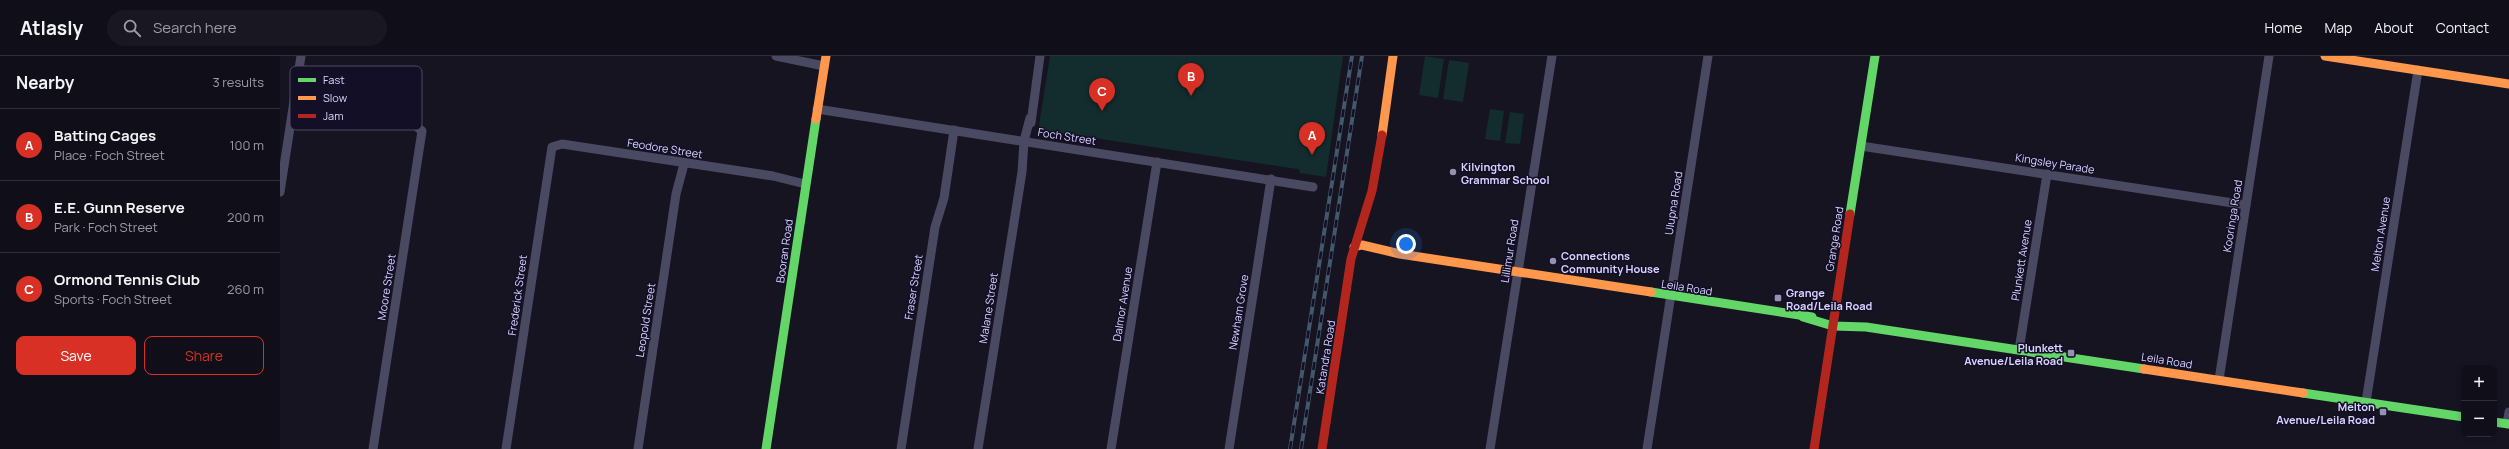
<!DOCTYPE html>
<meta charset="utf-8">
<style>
body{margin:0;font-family:Manrope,sans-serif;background:#191822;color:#f1f3f6}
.controls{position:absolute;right:12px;bottom:12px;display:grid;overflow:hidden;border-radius:8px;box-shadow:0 2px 6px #0003}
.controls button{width:36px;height:36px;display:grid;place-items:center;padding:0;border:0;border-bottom:1px solid #302f38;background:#100f19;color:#f1f3f6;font:20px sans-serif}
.you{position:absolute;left:1126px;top:188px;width:14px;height:14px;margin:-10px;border:3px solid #fff;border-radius:50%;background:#1a73e8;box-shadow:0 0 0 6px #1a73e833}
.badge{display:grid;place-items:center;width:26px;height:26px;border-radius:50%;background:#d93025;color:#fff;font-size:13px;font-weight:700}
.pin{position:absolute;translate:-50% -33px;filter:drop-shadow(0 1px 2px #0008)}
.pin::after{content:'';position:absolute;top:21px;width:14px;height:12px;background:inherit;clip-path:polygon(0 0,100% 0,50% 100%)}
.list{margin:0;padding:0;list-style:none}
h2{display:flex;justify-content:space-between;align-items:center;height:52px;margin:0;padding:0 16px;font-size:17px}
h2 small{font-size:13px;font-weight:400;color:#9c9ca2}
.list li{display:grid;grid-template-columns:26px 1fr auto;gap:12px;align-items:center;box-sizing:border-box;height:72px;padding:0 16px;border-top:1px solid #302f38}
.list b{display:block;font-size:15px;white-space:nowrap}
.list p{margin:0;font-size:13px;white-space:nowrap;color:#9c9ca2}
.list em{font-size:13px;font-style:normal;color:#9c9ca2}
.actions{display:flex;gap:8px;padding:12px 16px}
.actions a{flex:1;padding:9px 0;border:1px solid #d93025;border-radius:8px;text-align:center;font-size:14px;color:#d93025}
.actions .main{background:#d93025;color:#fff}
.icon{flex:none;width:22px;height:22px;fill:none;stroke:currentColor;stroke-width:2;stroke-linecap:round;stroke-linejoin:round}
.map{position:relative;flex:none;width:2229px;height:393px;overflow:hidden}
header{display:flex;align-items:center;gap:24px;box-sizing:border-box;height:56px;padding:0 20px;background:#100f19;border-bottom:1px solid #302f38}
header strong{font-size:19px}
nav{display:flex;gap:22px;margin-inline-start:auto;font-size:14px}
.search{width:280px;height:36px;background:#191822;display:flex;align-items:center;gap:10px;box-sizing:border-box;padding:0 14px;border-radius:22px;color:#9c9ca2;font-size:15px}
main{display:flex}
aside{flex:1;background:#100f19}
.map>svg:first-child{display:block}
</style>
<header>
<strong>Atlasly</strong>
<div class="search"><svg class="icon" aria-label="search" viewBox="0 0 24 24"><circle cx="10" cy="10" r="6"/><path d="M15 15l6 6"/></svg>Search here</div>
<nav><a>Home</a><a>Map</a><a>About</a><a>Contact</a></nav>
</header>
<main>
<aside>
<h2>Nearby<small>3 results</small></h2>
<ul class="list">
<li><span class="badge">A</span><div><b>Batting Cages</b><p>Place · Foch Street</p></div><em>100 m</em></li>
<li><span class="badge">B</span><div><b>E.E. Gunn Reserve</b><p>Park · Foch Street</p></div><em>200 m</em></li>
<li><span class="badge">C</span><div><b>Ormond Tennis Club</b><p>Sports · Foch Street</p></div><em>260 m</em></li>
</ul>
<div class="actions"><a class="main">Save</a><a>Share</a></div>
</aside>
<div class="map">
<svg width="2229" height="393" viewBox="0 0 2229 393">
<rect width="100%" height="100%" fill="#161421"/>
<g fill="#132c2d">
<polygon points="770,0 1063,0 1046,121 1019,117 1020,114 1017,113 762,74 759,69"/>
<polygon points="1145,0 1164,3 1158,42 1139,39"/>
<polygon points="1169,4 1189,7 1183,46 1163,43"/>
<polygon points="1210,53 1224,55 1220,85 1205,83"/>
<polygon points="1230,56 1244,58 1240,88 1225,87"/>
</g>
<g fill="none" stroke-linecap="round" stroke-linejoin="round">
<g stroke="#4a4962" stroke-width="9">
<polyline points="496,0 544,10"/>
<polyline points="14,50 136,70 142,75 93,393"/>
<polyline points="537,53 1033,131"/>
<polyline points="751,67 760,0"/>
<polyline points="1581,90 1966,149"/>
<polyline points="0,136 21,0"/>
<polyline points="1739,294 1767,118"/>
<polyline points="1939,324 1989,0"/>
<polyline points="2086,346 2138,14"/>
<polyline points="2227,368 2229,356"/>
<polyline points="226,393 272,91 282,88 493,120 525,128"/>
<polyline points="358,393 396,138 404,108"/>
<polyline points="621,393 655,171 664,142 674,74"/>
<polyline points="698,393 742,116 744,85 750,62"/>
<polyline points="831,393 877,106"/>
<polyline points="949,393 991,123"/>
<polyline points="1210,393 1272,0"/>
<polyline points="1367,393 1428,0"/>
</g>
<g stroke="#63d668" stroke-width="9">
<polyline points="1570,158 1595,0"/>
<polyline points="1371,236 1532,261"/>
<polyline points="1523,261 1553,270 1586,271 1864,313"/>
<polyline points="2023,337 2184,361"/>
<polyline points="2214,366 2229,368"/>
<polyline points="486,393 536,63"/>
</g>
<g stroke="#ff974d" stroke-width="9">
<polyline points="2045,0 2229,28"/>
<polyline points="536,63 546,0"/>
<polyline points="1102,79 1113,0"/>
<polyline points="1074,191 1082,189 1120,198 1371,236"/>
<polyline points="1864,313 2023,337"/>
</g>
<g stroke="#b3261e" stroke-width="9">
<polyline points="1042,393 1071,203 1092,135 1102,79"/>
<polyline points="1534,393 1570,158"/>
</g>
<g stroke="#43596b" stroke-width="4">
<g id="rail">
<polyline points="1010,393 1072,0"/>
<polyline points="1021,393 1082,0"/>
</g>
</g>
<use href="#rail" stroke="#130f26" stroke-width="2.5" stroke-dasharray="8" stroke-linecap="butt"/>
</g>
<g fill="#9591b1" stroke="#130f26" stroke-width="1.5">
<circle cx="1173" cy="116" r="4"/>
<circle cx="1273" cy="205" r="4"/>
<rect x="1494" y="238" width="8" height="8" rx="2"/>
<rect x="1787" y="293" width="8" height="8" rx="2"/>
<rect x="2099" y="352" width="8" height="8" rx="2"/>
</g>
<g text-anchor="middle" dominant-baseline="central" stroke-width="3" stroke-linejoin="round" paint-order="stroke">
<g font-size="11" fill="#d9d4ff" stroke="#130f26">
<text transform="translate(787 80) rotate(9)">Foch Street</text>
<text transform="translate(385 92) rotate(9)">Feodore Street</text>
<text transform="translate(1775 107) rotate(9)">Kingsley Parade</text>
<text transform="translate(1393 147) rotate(-81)">Ulupna Road</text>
<text transform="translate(1952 160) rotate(-81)">Kooringa Road</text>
<text transform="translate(2100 178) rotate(-81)">Melton Avenue</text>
<text transform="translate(1554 183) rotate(-81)">Grange Road</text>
<text transform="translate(504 195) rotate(-82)">Booran Road</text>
<text transform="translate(1229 195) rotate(-81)">Lillimur Road</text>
<text transform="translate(1741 204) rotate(-81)">Plunkett Avenue</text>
<text transform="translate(106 231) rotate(-81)">Moore Street</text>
<text transform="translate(633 231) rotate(-81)">Fraser Street</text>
<text transform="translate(1407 231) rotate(9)">Leila Road</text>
<text transform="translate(237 239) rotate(-82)">Frederick Street</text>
<text transform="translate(842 248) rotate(-81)">Dalmor Avenue</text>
<text transform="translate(708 252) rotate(-81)">Malane Street</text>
<text transform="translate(958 256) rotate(-81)">Newham Grove</text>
<text transform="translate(365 264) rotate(-81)">Leopold Street</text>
<text transform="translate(1045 301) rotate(-81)">Katandra Road</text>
<text transform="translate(1887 304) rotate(9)">Leila Road</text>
</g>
<g font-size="11" font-weight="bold" fill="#d9d4ff" stroke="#130f26" text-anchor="start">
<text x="1181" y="110">Kilvington<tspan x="1181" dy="13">Grammar School</tspan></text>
<text x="1281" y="199">Connections<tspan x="1281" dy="13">Community House</tspan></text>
<text x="1506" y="236">Grange<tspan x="1506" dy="13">Road/Leila Road</tspan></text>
<text x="1783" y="291" text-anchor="end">Plunkett<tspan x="1783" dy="13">Avenue/Leila Road</tspan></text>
<text x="2095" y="350" text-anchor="end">Melton<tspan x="2095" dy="13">Avenue/Leila Road</tspan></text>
</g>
</g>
<rect x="10" y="10" width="132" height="64" rx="6" fill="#130f26" stroke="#4e4a67" stroke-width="1"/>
<rect x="18" y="22" width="18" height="4" fill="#63d668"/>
<rect x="18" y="40" width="18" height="4" fill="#ff974d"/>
<rect x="18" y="58" width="18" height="4" fill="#b3261e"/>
<g font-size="11" fill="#d9d4ff">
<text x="43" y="28">Fast</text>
<text x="43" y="46">Slow</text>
<text x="43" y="64">Jam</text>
</g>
</svg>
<div class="controls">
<button>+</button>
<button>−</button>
</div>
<div class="you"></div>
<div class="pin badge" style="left:1032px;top:99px">A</div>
<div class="pin badge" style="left:911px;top:40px">B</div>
<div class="pin badge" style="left:822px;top:55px">C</div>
</div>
</main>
